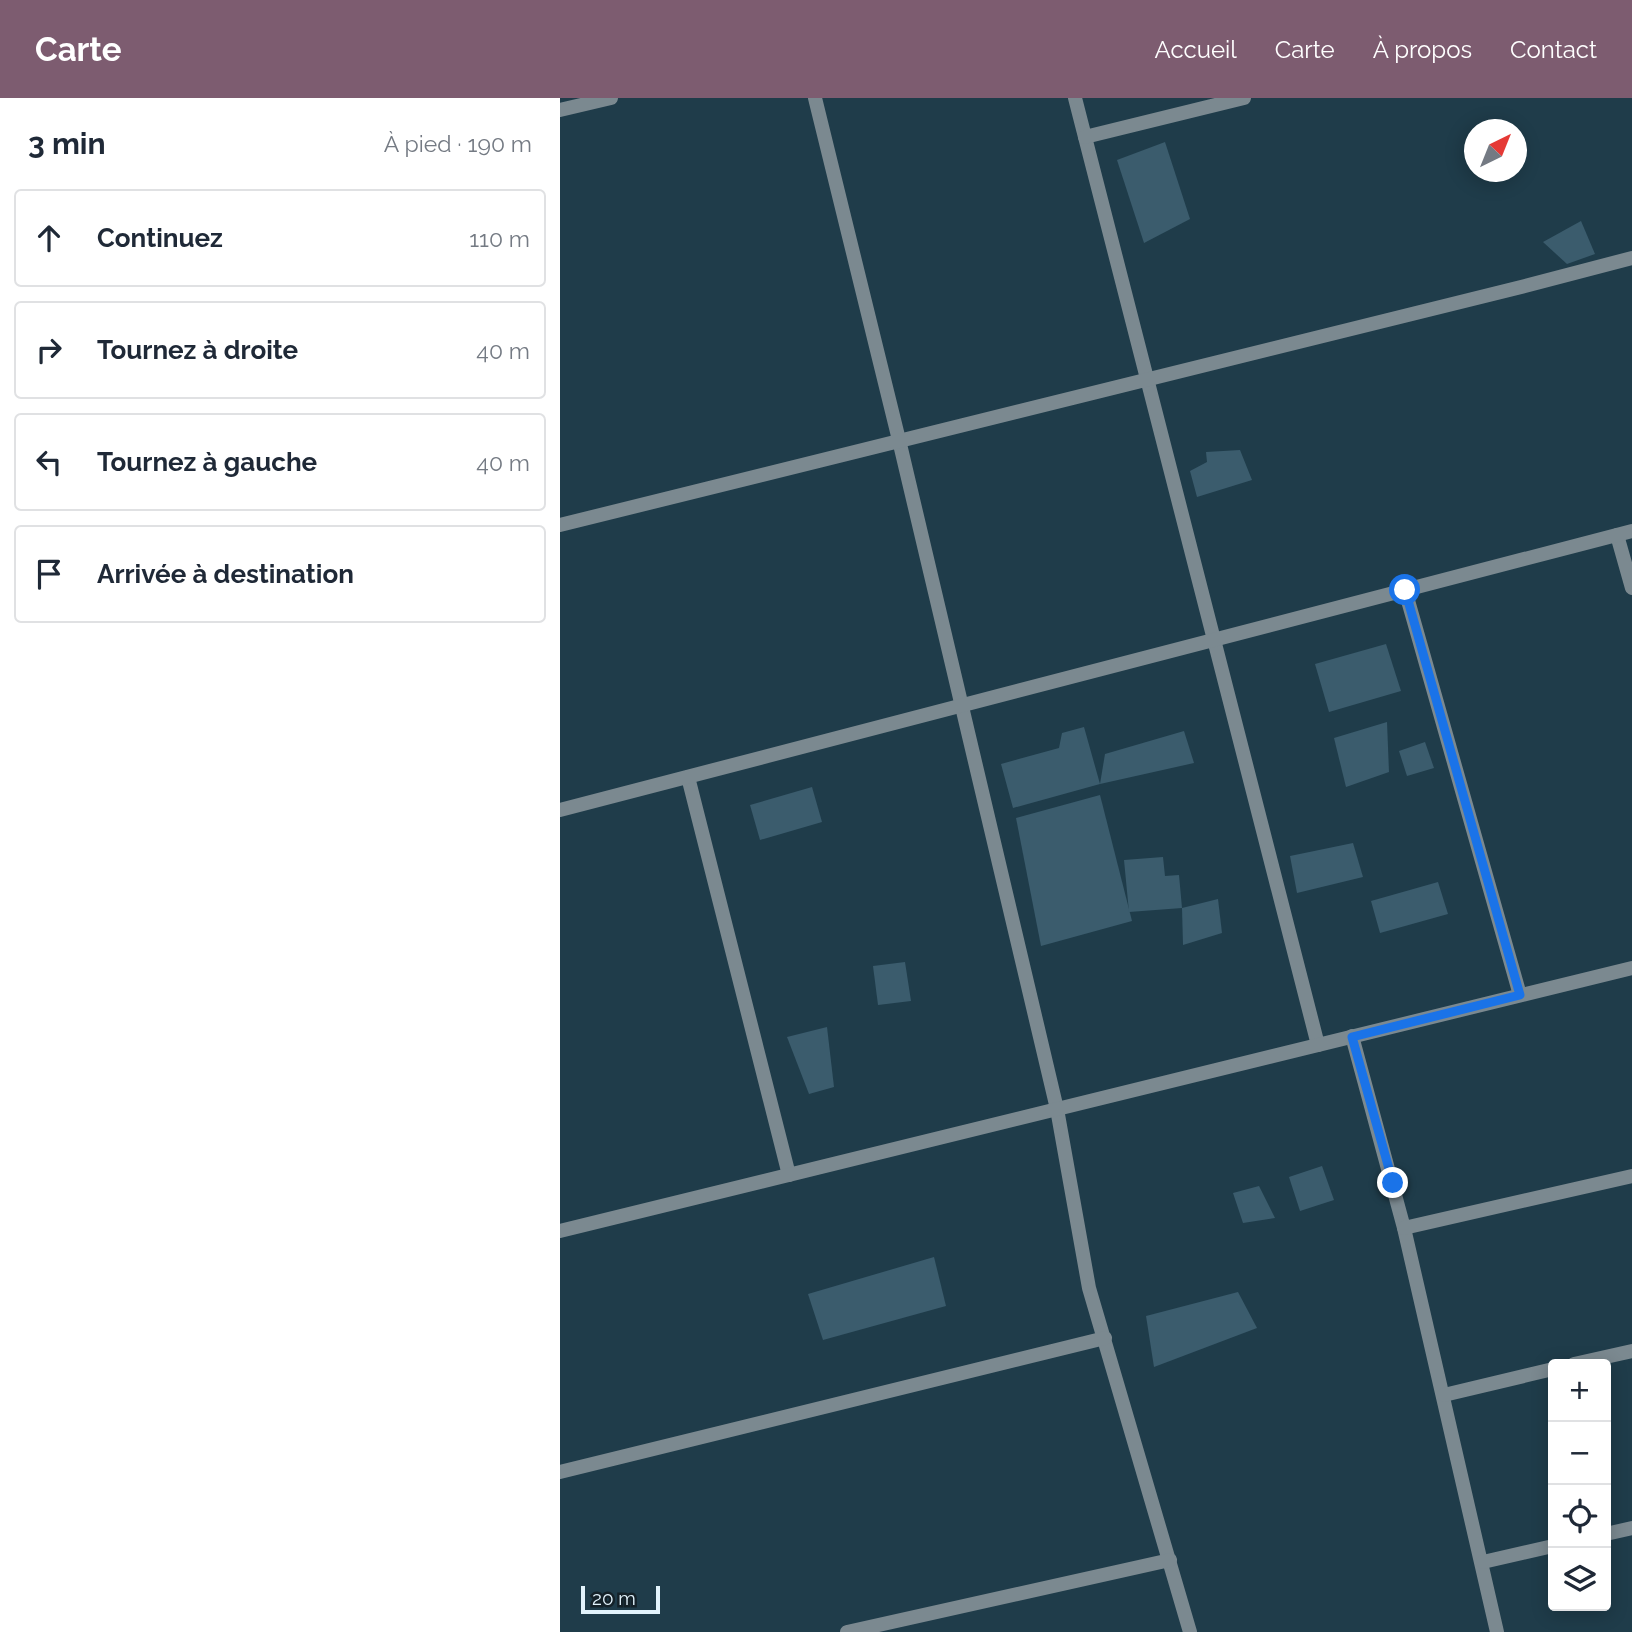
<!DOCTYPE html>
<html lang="fr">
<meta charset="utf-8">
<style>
body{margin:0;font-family:Raleway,sans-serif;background:#f2f2f3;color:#1f2937}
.controls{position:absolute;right:21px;bottom:21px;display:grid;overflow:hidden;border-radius:7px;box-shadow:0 4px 18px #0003}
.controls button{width:63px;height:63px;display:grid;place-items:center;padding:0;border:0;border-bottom:2px solid #e0e1e3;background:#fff;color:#1f2937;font:35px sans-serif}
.compass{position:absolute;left:904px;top:21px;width:63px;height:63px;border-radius:50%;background:#fff;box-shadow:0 4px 18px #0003;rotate:43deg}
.scale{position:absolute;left:21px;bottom:18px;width:79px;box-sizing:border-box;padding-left:7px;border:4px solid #e2f3fc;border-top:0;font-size:19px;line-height:24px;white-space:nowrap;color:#e2f3fc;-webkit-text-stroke:5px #142128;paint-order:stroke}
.stop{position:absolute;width:21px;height:21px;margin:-16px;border:5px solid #1a73e8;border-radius:50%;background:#fff}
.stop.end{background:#1a73e8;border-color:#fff;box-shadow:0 2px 7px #0008}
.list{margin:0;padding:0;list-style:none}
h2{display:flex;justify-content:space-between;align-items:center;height:91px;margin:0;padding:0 28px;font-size:30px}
h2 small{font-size:23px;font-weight:400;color:#747a83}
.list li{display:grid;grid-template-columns:46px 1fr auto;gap:21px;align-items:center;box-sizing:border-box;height:98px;margin:0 14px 14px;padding:0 14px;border:2px solid #e0e1e3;border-radius:7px}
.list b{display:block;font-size:26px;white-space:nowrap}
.list em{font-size:23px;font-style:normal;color:#747a83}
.icon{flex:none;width:38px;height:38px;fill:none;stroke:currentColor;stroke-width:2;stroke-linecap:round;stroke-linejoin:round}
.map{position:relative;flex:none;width:1072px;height:1534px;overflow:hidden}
header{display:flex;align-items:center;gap:42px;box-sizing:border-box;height:98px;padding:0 35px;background:#7d5c70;color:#fff}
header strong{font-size:33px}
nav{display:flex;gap:38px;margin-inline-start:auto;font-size:24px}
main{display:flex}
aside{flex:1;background:#fff}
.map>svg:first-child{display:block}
</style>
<header>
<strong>Carte</strong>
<nav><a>Accueil</a><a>Carte</a><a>À propos</a><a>Contact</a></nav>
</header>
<main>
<aside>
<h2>3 min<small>À pied · 190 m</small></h2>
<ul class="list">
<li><svg class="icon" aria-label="ahead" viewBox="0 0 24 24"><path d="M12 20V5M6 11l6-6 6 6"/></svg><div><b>Continuez</b></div><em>110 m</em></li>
<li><svg class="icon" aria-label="right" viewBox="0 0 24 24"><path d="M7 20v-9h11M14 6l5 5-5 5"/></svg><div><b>Tournez à droite</b></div><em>40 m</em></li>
<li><svg class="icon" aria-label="left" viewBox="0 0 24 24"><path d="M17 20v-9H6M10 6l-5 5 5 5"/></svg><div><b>Tournez à gauche</b></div><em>40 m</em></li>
<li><svg class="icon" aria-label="arrive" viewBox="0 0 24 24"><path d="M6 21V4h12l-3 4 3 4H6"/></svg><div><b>Arrivée à destination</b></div></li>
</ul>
</aside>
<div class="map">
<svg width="1072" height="1534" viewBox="0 0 1072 1534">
<rect width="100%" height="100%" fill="#1f3c4a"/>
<g fill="#3b5c6d">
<polygon points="605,44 630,121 584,145 557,62"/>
<polygon points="1021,123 1035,156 1007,166 983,144"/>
<polygon points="680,352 692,382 637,399 630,373 647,364 646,354"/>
<polygon points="826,546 841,593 769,614 755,566"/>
<polygon points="827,624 829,674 786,689 774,640"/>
<polygon points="524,629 540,686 453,710 441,666 499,650 502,635"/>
<polygon points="624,633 634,665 540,686 545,656"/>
<polygon points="865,644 874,670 847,678 839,653"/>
<polygon points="252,689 262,724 200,742 190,707"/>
<polygon points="540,697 572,823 481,848 456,720"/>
<polygon points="793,745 803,779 737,795 730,758"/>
<polygon points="603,759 605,778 619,777 622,810 569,814 564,762"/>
<polygon points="878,784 888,816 820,835 811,803"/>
<polygon points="658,801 662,835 623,847 622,810"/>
<polygon points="345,864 351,903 318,907 313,868"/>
<polygon points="267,929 274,989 249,996 227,939"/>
<polygon points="762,1068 774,1102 740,1113 729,1079"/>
<polygon points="699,1088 715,1120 683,1125 673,1095"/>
<polygon points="374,1159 386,1208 263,1242 248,1196"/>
<polygon points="678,1194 697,1230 594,1269 586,1218"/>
</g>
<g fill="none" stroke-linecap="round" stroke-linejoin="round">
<g stroke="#7b8990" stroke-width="14">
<polyline points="255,0 339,342 497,1011 529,1190 630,1534"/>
<polyline points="515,0 758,947"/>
<polyline points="0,12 51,0"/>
<polyline points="525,39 684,0"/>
<polyline points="0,427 965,188 1072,160"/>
<polyline points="1057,437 1072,490"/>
<polyline points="845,492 960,897"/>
<polyline points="128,679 229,1077"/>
<polyline points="0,712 1072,433"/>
<polyline points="792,938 844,1130 937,1534"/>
<polyline points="844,1130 1072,1078"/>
<polyline points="0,1133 1072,870"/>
<polyline points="1014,1266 1072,1253"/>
<polyline points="884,1297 993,1271"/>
<polyline points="0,1374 545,1240"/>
<polyline points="1046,1436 1072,1430"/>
<polyline points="923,1464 993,1448"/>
<polyline points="287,1534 610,1462"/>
</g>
</g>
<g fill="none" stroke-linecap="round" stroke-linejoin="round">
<polyline stroke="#1a73e8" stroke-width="9" points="833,1085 792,939 960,897 845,492"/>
</g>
</svg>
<div class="controls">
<button>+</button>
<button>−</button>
<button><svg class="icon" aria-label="locate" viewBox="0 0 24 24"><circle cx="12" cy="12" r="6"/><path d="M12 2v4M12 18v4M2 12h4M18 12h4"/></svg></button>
<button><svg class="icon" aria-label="layers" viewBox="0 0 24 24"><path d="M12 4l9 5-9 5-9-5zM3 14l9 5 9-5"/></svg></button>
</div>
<svg class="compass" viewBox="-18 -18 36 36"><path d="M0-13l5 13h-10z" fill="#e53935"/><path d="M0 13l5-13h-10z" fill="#747a83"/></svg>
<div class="scale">20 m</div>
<div class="stop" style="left:845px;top:492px"></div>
<div class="stop end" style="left:833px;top:1085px"></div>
</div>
</main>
